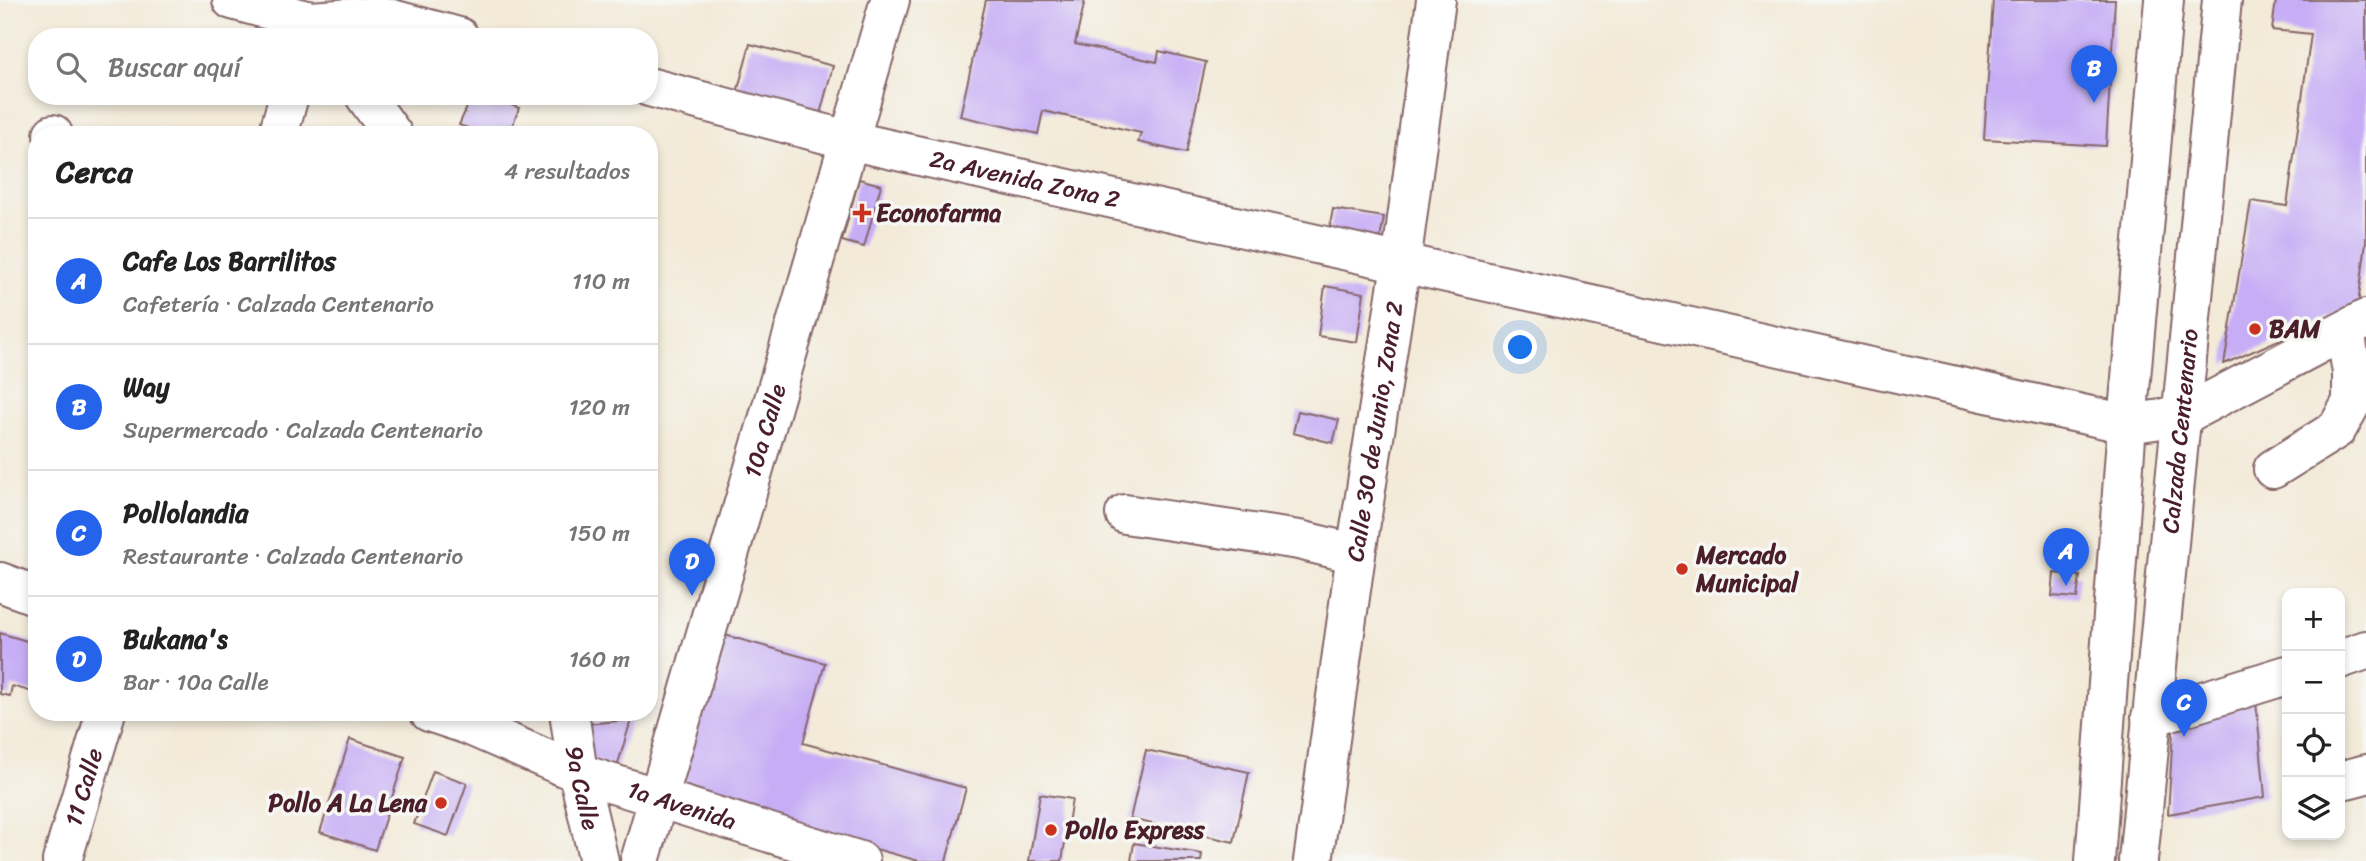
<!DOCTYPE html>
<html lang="es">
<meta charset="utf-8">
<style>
body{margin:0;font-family:Sriracha,sans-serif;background:#f6f6f6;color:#222}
.controls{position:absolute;right:21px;bottom:21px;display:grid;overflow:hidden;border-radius:14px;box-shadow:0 4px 10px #0003}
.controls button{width:63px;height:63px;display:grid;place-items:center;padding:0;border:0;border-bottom:2px solid #e0e0e0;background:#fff;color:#222;font:35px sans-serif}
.you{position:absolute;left:1521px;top:348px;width:24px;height:24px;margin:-18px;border:5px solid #fff;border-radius:50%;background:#1a73e8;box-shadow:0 0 0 10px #1a73e833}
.badge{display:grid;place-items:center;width:46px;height:46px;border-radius:50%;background:#2563eb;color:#fff;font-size:23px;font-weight:700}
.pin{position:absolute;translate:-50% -58px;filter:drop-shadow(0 2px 4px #0008)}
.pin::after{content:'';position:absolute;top:37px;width:24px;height:21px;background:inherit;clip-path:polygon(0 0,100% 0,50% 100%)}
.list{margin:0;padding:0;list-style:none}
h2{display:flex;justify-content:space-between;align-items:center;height:91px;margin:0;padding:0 28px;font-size:30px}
h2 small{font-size:23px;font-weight:400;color:#767676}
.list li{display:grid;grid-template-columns:46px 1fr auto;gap:21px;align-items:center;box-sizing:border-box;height:126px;padding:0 28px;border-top:2px solid #e0e0e0}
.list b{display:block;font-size:26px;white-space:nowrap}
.list p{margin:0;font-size:23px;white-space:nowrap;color:#767676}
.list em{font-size:23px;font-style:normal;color:#767676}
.icon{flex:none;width:38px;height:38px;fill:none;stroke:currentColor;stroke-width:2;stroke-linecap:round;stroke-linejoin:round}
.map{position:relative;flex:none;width:2366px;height:861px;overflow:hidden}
.search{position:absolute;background:#fff;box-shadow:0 4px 10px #0003;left:28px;top:28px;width:630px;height:77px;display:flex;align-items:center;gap:18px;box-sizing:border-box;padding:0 24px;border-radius:28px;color:#767676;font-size:26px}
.panel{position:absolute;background:#fff;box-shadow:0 4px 10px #0003;left:28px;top:126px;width:630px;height:595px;border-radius:28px}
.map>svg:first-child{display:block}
</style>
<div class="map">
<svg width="2366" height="861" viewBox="0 0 2366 861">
<rect width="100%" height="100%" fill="#f6f6f2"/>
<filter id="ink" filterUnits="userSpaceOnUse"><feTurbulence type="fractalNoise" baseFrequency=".0143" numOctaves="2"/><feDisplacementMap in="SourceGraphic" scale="14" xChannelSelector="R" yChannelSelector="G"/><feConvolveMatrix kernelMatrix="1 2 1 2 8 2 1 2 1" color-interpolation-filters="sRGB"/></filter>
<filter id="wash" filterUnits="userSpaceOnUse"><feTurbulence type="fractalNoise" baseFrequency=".00686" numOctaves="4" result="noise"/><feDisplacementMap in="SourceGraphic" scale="28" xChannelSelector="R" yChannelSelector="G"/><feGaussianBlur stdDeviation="1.57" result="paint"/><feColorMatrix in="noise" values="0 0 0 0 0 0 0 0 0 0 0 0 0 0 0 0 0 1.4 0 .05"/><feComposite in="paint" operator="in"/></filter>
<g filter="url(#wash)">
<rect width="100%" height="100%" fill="#f3ead8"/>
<g id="blocks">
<g fill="#c6adf5">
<polygon points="986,0 1085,0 1075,44 1157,62 1159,51 1206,62 1186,153 1138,142 1141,133 1043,111 1038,134 960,116"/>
<polygon points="1993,0 2115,0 2106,146 1984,139"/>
<polygon points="2276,0 2366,0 2366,242 2358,305 2224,364 2251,201 2287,206 2311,34 2272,30"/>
<polygon points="750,44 833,66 819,118 733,108"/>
<polygon points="472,96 488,96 519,108 509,135 488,135 459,125"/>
<polygon points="859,179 881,185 864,247 842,241"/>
<polygon points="1333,209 1384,217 1378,250 1327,241"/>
<polygon points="1325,286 1364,293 1357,342 1318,336"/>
<polygon points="1298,411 1339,420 1333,443 1293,433"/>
<polygon points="2054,573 2080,576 2077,598 2052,596"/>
<polygon points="0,633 37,644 36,693 12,686 10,696 0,694"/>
<polygon points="721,634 825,663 803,743 966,788 946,861 919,861 677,794"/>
<polygon points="2255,691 2265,797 2168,814 2174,715"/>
<polygon points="631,720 617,767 575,755 573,725"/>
<polygon points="350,739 405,757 375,850 320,832"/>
<polygon points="1146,750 1249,772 1234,842 1130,819"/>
<polygon points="433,771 467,783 448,836 414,824"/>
<polygon points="1040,794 1072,799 1062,861 1029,861"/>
<polygon points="1134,843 1202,854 1201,861 1131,861"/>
</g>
</g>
</g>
<g filter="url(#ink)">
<use href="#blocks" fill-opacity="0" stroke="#856668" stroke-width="2"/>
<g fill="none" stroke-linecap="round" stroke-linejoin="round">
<g stroke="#856668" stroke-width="42">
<g id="minor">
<polyline points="232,0 311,21 381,16 459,37"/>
<path id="s1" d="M649 87 848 140 2127 424 2182 416 2366 319"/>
<polyline points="365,96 393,135"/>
<polyline points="53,134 53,135"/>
<polyline points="278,135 289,96"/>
<polyline points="2273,469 2337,429 2352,402 2352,372 2345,331"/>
<polyline points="1125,514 1299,540 1356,554"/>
<polyline points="0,582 37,596"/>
<polyline points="2340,659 2366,650"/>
<path id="s2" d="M429 712 468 725 578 773 860 861"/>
<path id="s3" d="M569 712 578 773 599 861"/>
<polyline points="2151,717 2287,675"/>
<polyline points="2347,779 2366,774"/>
<path id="s4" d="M62 861 106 712"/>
<path id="s5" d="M640 861 890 0"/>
<path id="s6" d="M1313 861 1356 554 1401 264 1436 0"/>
</g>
</g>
<g stroke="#856668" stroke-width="42">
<g id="major">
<polyline points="2095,861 2127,424 2164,0"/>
<path id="s7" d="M2138 861 2222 0"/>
</g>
</g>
<use href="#minor" stroke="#fff" stroke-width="38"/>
<use href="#major" stroke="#fff" stroke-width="38"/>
</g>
</g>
<g fill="#c8321e" stroke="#f6f6f2" stroke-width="2.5">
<path d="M858.5 202.5h7v7h7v7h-7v7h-7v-7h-7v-7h7z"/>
<circle cx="2255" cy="329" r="7"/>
<circle cx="1682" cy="569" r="7"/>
<circle cx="441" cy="803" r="7"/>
<circle cx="1051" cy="830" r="7"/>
</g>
<g text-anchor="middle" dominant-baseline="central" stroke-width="7" stroke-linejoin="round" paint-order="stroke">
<g font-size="24" fill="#4a1f2b" stroke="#f6f6f2">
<text stroke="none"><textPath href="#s1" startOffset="387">2a Avenida Zona 2</textPath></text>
<text stroke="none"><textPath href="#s5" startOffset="448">10a Calle</textPath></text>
<text stroke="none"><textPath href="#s6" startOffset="434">Calle 30 de Junio, Zona 2</textPath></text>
<text stroke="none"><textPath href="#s7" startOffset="432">Calzada Centenario</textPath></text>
<text stroke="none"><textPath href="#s4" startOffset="77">11 Calle</textPath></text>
<text stroke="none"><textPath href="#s3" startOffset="77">9a Calle</textPath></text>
<text stroke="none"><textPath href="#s2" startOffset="270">1a Avenida</textPath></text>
</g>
<g font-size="24" font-weight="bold" fill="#4a1f2b" stroke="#f6f6f2" text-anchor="start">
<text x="876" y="213">Econofarma</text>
<text x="2269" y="329">BAM</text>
<text x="1696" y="555">Mercado<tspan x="1696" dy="28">Municipal</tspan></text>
<text x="427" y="803" text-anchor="end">Pollo A La Lena</text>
<text x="1065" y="830">Pollo Express</text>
</g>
</g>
</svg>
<div class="controls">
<button>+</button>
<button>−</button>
<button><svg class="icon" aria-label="locate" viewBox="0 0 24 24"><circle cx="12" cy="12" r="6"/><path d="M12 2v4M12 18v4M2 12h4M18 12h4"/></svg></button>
<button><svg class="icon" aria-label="layers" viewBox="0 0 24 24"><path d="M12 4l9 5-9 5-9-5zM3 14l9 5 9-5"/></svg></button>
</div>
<div class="you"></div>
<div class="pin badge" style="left:2066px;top:586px">A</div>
<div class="pin badge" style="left:2094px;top:103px">B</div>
<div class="pin badge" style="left:2184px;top:737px">C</div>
<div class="pin badge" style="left:692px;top:596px">D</div>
<div class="search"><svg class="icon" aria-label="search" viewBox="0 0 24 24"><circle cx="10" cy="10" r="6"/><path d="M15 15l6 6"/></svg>Buscar aquí</div>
<section class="panel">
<h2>Cerca<small>4 resultados</small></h2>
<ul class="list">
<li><span class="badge">A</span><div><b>Cafe Los Barrilitos</b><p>Cafetería · Calzada Centenario</p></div><em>110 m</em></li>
<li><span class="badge">B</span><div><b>Way</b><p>Supermercado · Calzada Centenario</p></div><em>120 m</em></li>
<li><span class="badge">C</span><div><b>Pollolandia</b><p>Restaurante · Calzada Centenario</p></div><em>150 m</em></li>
<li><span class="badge">D</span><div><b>Bukana's</b><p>Bar · 10a Calle</p></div><em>160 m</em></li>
</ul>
</section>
</div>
